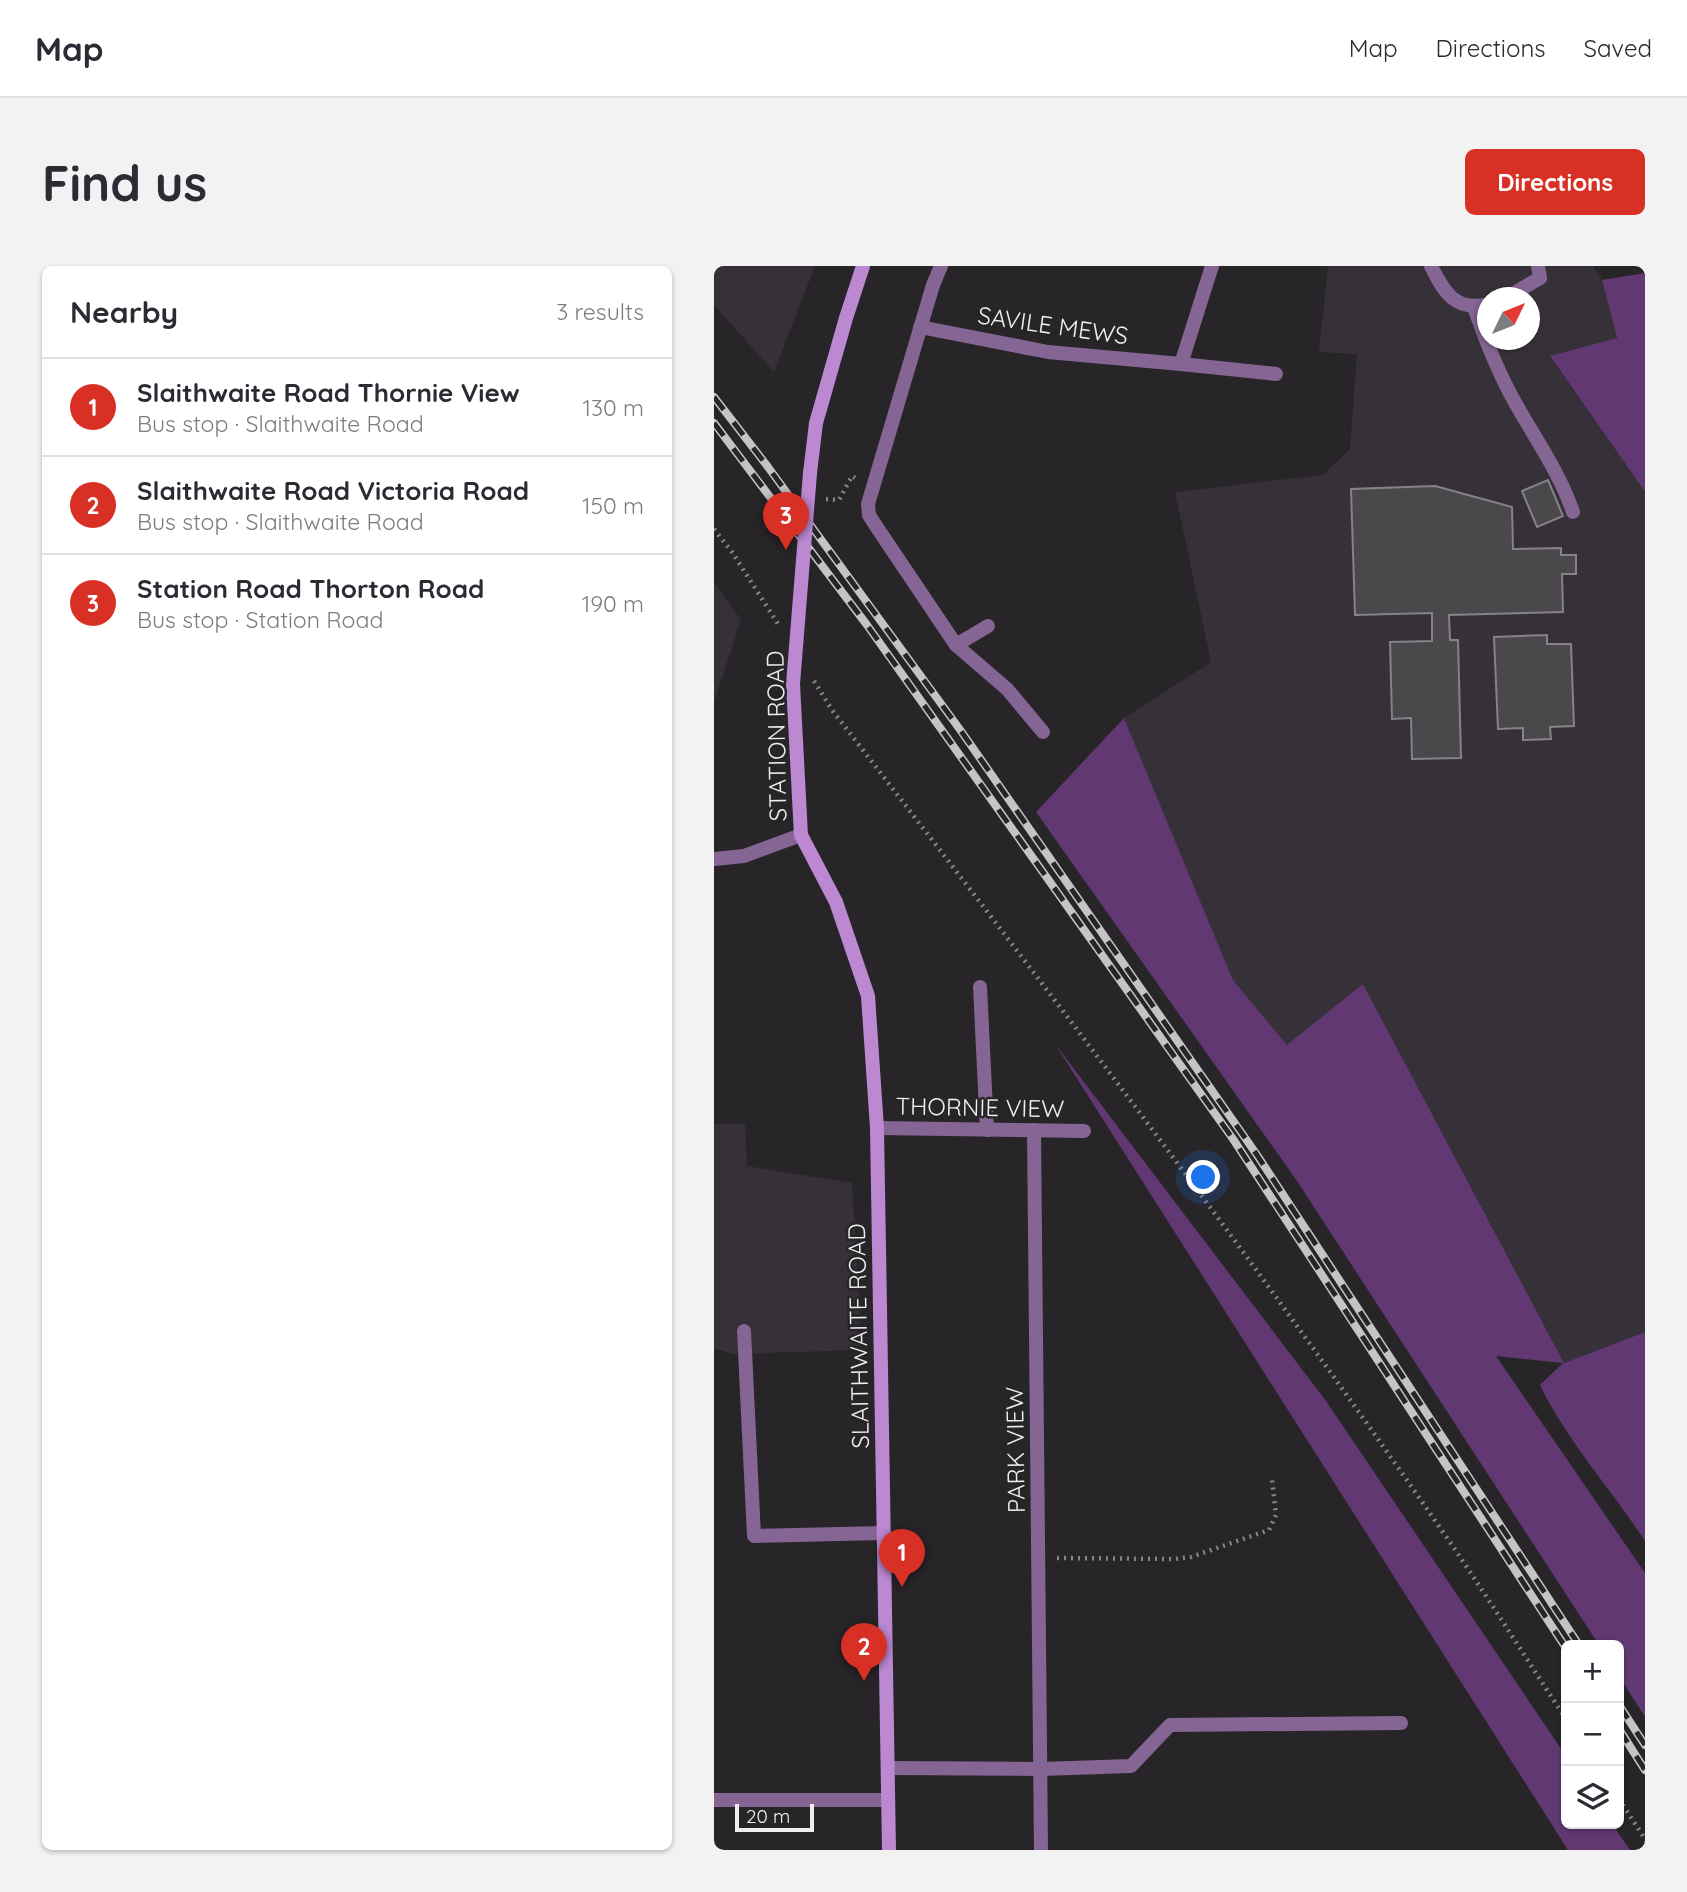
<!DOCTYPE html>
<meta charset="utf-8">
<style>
body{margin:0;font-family:Quicksand,sans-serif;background:#f2f2f3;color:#2b2b33}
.controls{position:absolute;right:21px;bottom:21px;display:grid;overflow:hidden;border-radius:10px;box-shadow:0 2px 5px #0004}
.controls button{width:63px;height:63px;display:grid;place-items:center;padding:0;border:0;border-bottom:2px solid #e1e1e2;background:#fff;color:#2b2b33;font:35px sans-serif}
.compass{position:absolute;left:763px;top:21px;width:63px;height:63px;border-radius:50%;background:#fff;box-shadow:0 2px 5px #0004;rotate:47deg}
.scale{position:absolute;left:21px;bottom:18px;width:79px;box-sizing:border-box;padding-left:7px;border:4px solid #f0eef0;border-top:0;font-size:19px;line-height:24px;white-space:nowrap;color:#f0eef0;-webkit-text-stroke:5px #282529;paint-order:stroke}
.you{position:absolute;left:490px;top:912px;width:24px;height:24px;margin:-18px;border:5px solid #fff;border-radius:50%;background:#1a73e8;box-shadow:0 0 0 10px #1a73e833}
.badge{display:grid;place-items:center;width:46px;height:46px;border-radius:50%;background:#d93025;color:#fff;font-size:23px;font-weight:700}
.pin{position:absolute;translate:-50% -58px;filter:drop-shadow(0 2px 4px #0008)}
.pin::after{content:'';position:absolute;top:37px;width:24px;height:21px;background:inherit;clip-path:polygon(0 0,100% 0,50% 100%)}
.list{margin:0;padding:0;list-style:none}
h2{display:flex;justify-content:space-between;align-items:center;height:91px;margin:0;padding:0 28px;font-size:30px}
h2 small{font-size:23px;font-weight:400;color:#7c7c81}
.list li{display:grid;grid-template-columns:46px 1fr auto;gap:21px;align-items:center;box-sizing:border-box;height:98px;padding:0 28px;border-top:2px solid #e1e1e2}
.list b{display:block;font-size:26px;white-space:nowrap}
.list p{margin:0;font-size:23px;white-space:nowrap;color:#7c7c81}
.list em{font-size:23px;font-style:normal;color:#7c7c81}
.icon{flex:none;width:38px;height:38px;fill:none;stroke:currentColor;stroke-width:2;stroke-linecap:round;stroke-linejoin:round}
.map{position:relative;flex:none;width:931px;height:1584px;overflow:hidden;border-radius:10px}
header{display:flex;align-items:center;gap:42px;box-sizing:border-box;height:98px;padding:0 35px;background:#fff;border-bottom:2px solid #e1e1e2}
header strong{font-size:33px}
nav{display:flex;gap:38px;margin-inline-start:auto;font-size:24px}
.intro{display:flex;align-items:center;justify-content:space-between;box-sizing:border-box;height:168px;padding:0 42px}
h1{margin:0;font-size:49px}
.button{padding:18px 32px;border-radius:10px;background:#d93025;color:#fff;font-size:24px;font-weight:700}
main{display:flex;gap:42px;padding:0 42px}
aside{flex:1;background:#fff;border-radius:10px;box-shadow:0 2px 5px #0004}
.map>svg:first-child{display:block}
</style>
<header>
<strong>Map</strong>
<nav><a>Map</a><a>Directions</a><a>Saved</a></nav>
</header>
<div class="intro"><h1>Find us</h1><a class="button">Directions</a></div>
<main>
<aside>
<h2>Nearby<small>3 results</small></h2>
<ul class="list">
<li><span class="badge">1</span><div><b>Slaithwaite Road Thornie View</b><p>Bus stop · Slaithwaite Road</p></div><em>130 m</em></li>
<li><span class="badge">2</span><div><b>Slaithwaite Road Victoria Road</b><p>Bus stop · Slaithwaite Road</p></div><em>150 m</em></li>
<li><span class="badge">3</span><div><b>Station Road Thorton Road</b><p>Bus stop · Station Road</p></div><em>190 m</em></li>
</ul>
</aside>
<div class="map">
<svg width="931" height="1584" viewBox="0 0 931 1584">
<rect width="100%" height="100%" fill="#282529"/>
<g fill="#363038" fill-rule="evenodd">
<polygon points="0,0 101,0 60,106 0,39"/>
<path d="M614 0H879L888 14 903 72 836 91 931 226V1066L850 1097 649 718 574 780 519 714 410 452 497 396 461 226 609 209 636 183 643 88 605 86ZM774 32H816V74H774Z"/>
<polygon points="0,317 27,354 0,436"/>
<polygon points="0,858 31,858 33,900 138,917 148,1084 19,1088 0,1082"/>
</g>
<g fill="#613872">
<polygon points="931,7 931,226 836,90 903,72 888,14"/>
<path d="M410 452 519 714 573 779 649 718 850 1097 931 1066V1275C897 1223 853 1175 826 1119L849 1097 782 1090 931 1307V1451L905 1410V1379H885L583 915 322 546Z"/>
<polygon points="341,778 612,1135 852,1490 852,1558 898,1558 916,1584 854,1584"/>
</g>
<g fill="#4b484c" stroke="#858387" stroke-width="2">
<polygon points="834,214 849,250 823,261 808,225"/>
<polygon points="721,220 798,241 799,283 847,282 847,289 862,289 862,308 848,308 849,346 735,349 736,374 744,374 747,492 698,493 697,452 678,453 676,376 718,375 718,347 641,349 637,223"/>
<polygon points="833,369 833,378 857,378 860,460 836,461 837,473 809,474 809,462 784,463 780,371"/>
</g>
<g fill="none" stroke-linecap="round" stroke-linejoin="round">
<g stroke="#878588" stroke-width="4.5" stroke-dasharray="2 5" stroke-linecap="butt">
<polyline points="112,233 125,234 138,210 141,212"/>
<polyline points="0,263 18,286 64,358"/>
<path d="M100 415 118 444C331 720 544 997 742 1285 780 1341 815 1397 852 1453"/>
<polyline points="343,1292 461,1293 477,1291 555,1264 562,1249 558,1214"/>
<polyline points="905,1533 931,1573"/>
</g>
<g stroke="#856593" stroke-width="14">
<polyline points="498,0 467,98 562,108"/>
<path d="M717 0C730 26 741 46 774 38"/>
<polyline points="792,32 826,12"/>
<path d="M760 41C772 76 785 109 803 140 823 175 846 208 859 246"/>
<polyline points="242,379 293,423 329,466"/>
<polyline points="266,721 273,864"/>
<polyline points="30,1065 40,1270 170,1267"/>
</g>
<g stroke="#856593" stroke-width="14">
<polyline points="227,0 219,19 154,238 155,249 162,260 242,379 274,360"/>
<polyline points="824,0 826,12"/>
<polyline points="206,61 334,86 467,98"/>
<polyline points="0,593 30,590 87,569"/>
<polyline points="163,862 370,865"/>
<polyline points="320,864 327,1584"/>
<polyline points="174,1502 327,1503 417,1500 456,1459 687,1457"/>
<polyline points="0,1534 174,1534"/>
</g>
<g stroke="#bc88d2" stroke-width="14">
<polyline points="96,207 102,157 132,52 149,0"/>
<polyline points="79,418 87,569 122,636 154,730 163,862 175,1584"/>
</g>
<g stroke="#c5c3c5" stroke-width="8">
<g id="rail">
<polyline points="0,131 54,201 247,465 543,889 865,1379"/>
<polyline points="0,157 153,359 519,873 852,1382"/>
<polyline points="905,1439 931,1479"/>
<polyline points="905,1463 931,1504"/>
</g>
</g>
<use href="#rail" stroke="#282529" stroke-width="5" stroke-dasharray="16" stroke-linecap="butt"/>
<polyline stroke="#bc88d2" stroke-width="14" points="79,418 96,207"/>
</g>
<g text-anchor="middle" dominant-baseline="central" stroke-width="5" stroke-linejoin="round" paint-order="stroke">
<g font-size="24" fill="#f0eef0" stroke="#282529">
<text transform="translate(339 59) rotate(8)">SAVILE MEWS</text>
<text transform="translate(62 470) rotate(-91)">STATION ROAD</text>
<text transform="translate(266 841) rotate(1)">THORNIE VIEW</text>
<text transform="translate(144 1070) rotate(-91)">SLAITHWAITE ROAD</text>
<text transform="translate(301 1184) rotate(-91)">PARK VIEW</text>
</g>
</g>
</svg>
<div class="controls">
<button>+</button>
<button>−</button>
<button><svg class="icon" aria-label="layers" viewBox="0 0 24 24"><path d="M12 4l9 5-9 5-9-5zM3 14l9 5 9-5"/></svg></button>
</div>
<svg class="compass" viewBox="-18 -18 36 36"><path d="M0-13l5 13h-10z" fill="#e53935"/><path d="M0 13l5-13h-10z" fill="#7c7c81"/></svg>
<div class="scale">20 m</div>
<div class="you"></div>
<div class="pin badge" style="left:188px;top:1321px">1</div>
<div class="pin badge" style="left:150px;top:1415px">2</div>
<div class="pin badge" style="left:72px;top:284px">3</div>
</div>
</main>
